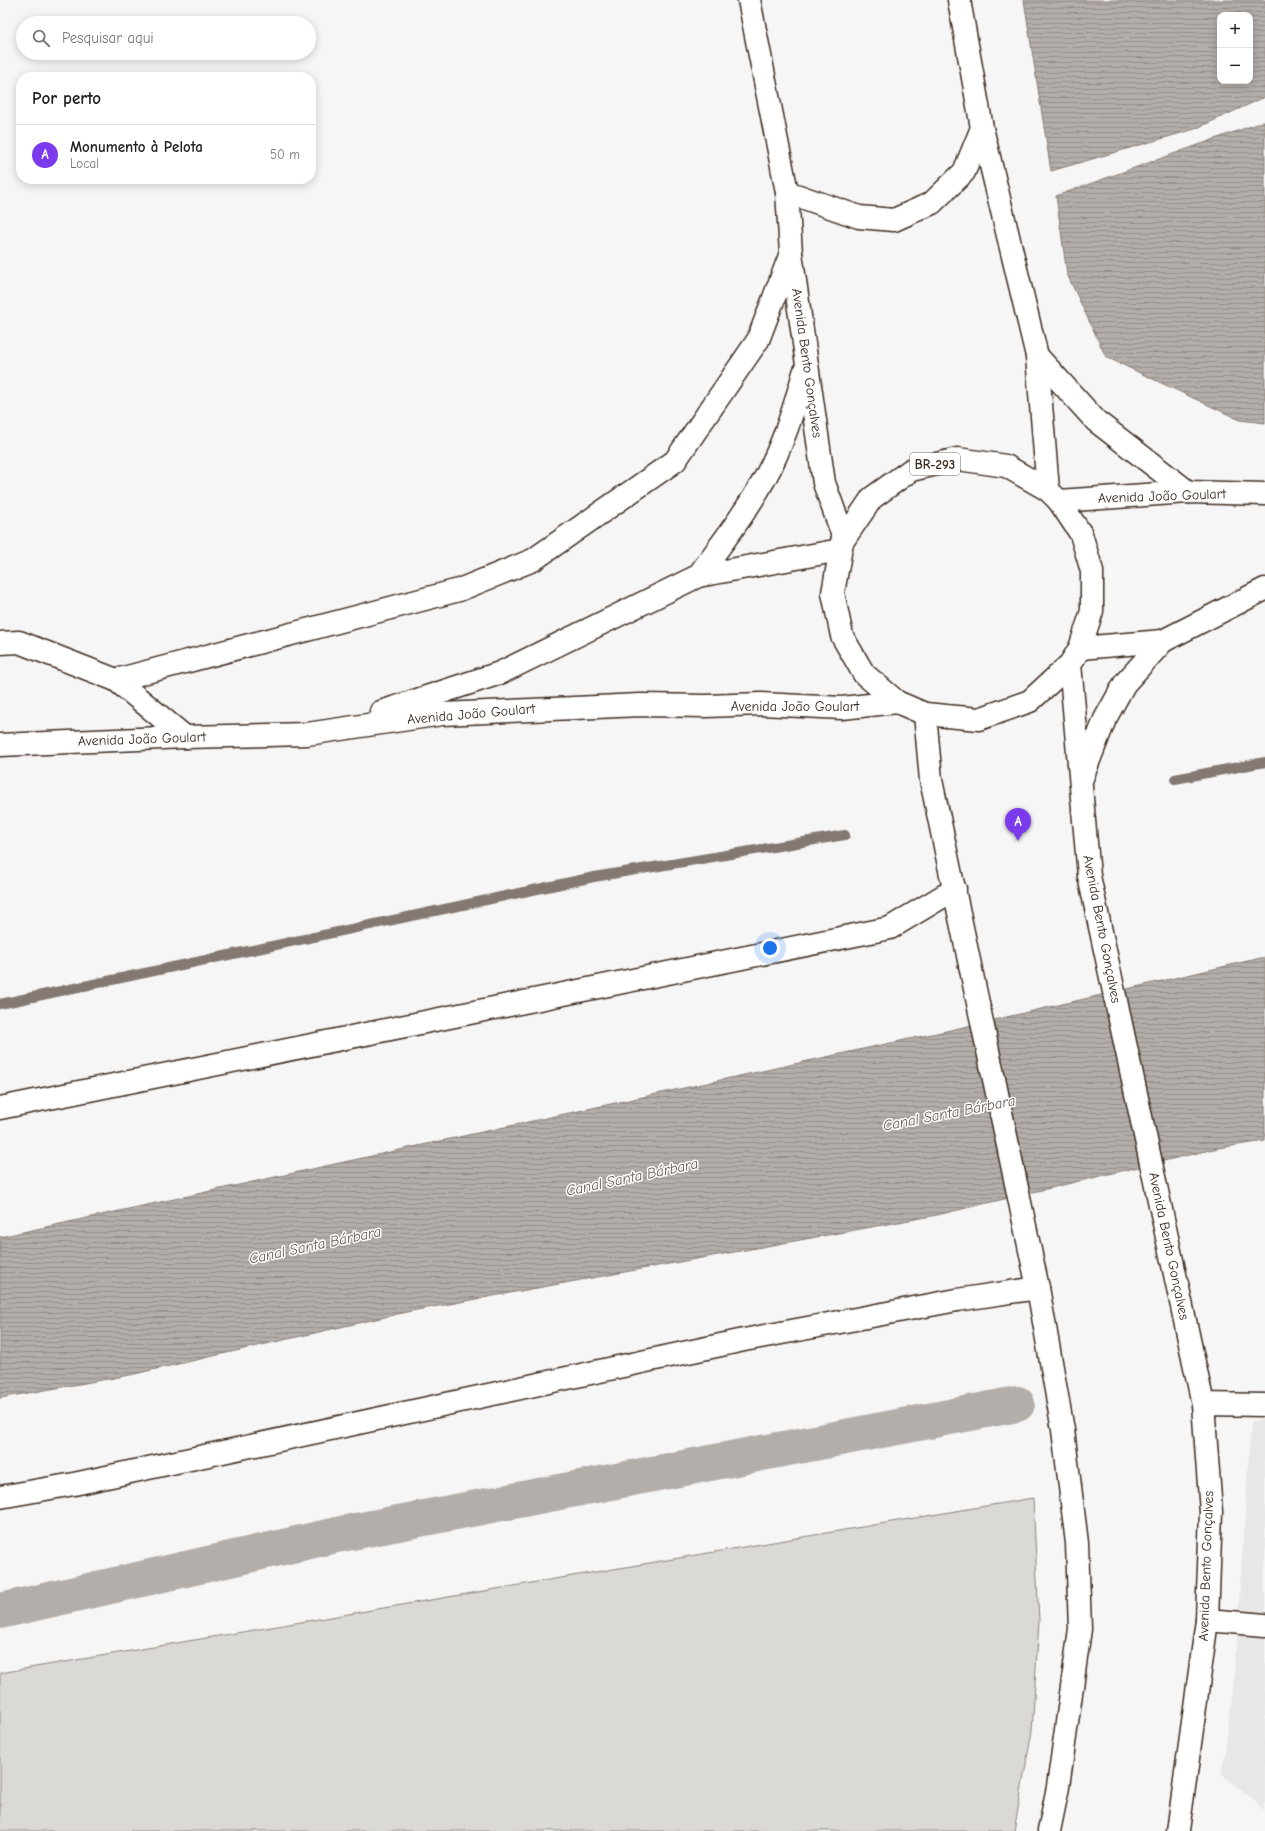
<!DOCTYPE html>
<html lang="pt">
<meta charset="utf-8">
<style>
body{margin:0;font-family:"Comic Neue",sans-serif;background:#f6f6f6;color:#202124}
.controls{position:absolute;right:12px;top:12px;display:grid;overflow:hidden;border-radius:8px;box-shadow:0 2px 10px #0003}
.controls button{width:36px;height:36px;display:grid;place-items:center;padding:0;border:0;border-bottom:1px solid #e0e0e0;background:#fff;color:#202124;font:20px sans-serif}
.you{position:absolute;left:770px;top:948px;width:14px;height:14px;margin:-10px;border:3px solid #fff;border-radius:50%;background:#1a73e8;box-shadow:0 0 0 6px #1a73e833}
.badge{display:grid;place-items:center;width:26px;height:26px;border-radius:50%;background:#7c3aed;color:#fff;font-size:13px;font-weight:700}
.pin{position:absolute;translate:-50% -33px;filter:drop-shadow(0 1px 2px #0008)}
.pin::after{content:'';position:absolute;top:21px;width:14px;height:12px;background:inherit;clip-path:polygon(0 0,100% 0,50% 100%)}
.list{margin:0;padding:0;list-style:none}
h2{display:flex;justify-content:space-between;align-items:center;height:52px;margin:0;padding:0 16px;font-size:17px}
h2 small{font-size:13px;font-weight:400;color:#757577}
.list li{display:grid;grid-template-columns:26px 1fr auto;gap:12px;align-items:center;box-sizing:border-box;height:60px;padding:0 16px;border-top:1px solid #e0e0e0}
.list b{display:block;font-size:15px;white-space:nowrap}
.list p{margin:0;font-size:13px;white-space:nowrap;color:#757577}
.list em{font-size:13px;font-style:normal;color:#757577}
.icon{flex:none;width:22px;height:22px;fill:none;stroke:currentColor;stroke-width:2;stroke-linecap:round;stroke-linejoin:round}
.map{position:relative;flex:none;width:1265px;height:1831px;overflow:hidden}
.search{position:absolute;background:#fff;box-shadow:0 2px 10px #0003;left:16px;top:16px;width:300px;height:44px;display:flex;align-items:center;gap:10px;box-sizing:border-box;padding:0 14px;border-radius:22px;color:#757577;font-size:15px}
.panel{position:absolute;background:#fff;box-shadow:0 2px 10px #0003;left:16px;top:72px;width:300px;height:112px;border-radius:16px}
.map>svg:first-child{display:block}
</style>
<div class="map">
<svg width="1265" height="1831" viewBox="0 0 1265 1831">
<defs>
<pattern id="water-rules" width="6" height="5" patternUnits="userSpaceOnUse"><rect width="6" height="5" fill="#b4aeaa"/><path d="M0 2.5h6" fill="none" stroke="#948e8a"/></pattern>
</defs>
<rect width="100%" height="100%" fill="#f7f6f6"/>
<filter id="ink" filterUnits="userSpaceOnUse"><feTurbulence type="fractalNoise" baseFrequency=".025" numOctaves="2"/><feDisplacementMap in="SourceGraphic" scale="8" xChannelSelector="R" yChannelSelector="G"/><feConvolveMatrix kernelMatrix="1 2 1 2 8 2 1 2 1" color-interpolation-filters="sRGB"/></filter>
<g filter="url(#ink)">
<polygon fill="#e9e7e6" points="1265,1419 1265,1811 1222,1774 1233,1690 1251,1421"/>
<polygon fill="#dbd9d6" stroke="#8b827a" points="1033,1498 1039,1621 1032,1731 1014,1831 0,1831 0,1673"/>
<g fill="url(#water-rules)" stroke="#847972" fill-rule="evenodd">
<path d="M1024 0H1265V97L1195 129 1051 171ZM1220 15H1250V81H1220Z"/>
<polygon points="1265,121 1265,423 1240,420 1106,357 1067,274 1056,196"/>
<polygon points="1265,957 1265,1141 1218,1148 937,1215 411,1311 130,1375 0,1398 0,1237 955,1029"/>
</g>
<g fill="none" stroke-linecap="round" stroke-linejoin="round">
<g stroke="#847972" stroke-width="10">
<polyline points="1175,779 1265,762"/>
<polyline points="0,1004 594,877 845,835"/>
</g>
<polyline stroke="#b4aeaa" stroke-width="36" points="0,1611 341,1534 1017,1404"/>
<g stroke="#3b2a1e" stroke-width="25">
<g id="minor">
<polyline points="0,643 19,642 116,680 185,737"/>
<polyline points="116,680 459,590 533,560 675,461 758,340 791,253"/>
<polyline points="0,1108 890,928 955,889"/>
<polyline points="1203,1404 1265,1405"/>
<polyline points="0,1497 74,1484 744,1340 957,1300 1038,1288"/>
<polyline points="1207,1620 1265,1625"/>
</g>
</g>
<g stroke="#3b2a1e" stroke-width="25">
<g id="major">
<polyline points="749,0 787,192 791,253 824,483 844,538"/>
<polyline points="959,0 982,128 1037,356 1048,490"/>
<polyline points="787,192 859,217 894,220 932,203 964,172 982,128"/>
<polyline points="1037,356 1096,421 1188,492"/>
<polyline points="1059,501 1188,492 1265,494"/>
<path d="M698 576C721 544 746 513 765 478 783 445 794 409 804 373"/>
<polyline points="1080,648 1163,641 1265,589"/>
<polyline points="1070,664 1089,876 1203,1404 1211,1512 1207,1620 1178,1831"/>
<polyline points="381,712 500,673 698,576 840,550"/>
<polyline points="925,714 931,780 1038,1288 1063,1430 1077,1543 1080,1629 1058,1787 1049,1831"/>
<polyline points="0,745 185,737 307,734 442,714 640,705 706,706 761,704 842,708 897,702 925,714 979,719 1030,701 1070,664 1080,648 1092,611 1092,571 1081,534 1059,501 1048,490 1006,466 958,459 911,470 872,498 842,542 833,593 842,636 864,674 897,702"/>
<polyline points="1082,778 1105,719 1125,683 1163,641"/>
</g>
</g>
<use href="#minor" stroke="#fff" stroke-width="22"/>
<use href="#major" stroke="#fff" stroke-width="22"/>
</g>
</g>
<g text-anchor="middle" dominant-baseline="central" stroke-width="3" stroke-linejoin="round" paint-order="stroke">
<rect fill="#fff" stroke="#766a62" stroke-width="1" x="910" y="453" width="50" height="22" rx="3"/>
<g font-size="13" font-weight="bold" fill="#3b2a1e">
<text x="935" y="464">BR-293</text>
</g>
<g font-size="14" fill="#3b2a1e" stroke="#fff">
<text transform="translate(807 363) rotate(82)">Avenida Bento Gonçalves</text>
<text transform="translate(1162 496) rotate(-2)">Avenida João Goulart</text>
<text x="795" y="706">Avenida João Goulart</text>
<text transform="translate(471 714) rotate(-5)">Avenida João Goulart</text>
<text transform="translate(142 739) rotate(-2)">Avenida João Goulart</text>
<text transform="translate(1102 929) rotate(79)">Avenida Bento Gonçalves</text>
<text transform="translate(1169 1246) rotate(78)">Avenida Bento Gonçalves</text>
<text transform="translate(1206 1566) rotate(-88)">Avenida Bento Gonçalves</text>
</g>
<g font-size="15" font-style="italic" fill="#65584f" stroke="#fff">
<text transform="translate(949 1113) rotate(-11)">Canal Santa Bárbara</text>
<text transform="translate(632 1177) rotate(-12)">Canal Santa Bárbara</text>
<text transform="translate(315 1245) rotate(-12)">Canal Santa Bárbara</text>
</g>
</g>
</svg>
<div class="controls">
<button>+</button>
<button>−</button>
</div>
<div class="you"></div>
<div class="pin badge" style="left:1018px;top:841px">A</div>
<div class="search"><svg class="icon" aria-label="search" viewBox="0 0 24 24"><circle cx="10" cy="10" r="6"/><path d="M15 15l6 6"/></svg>Pesquisar aqui</div>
<section class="panel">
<h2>Por perto<small></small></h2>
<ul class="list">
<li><span class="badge">A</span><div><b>Monumento à Pelota</b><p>Local</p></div><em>50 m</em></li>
</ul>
</section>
</div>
